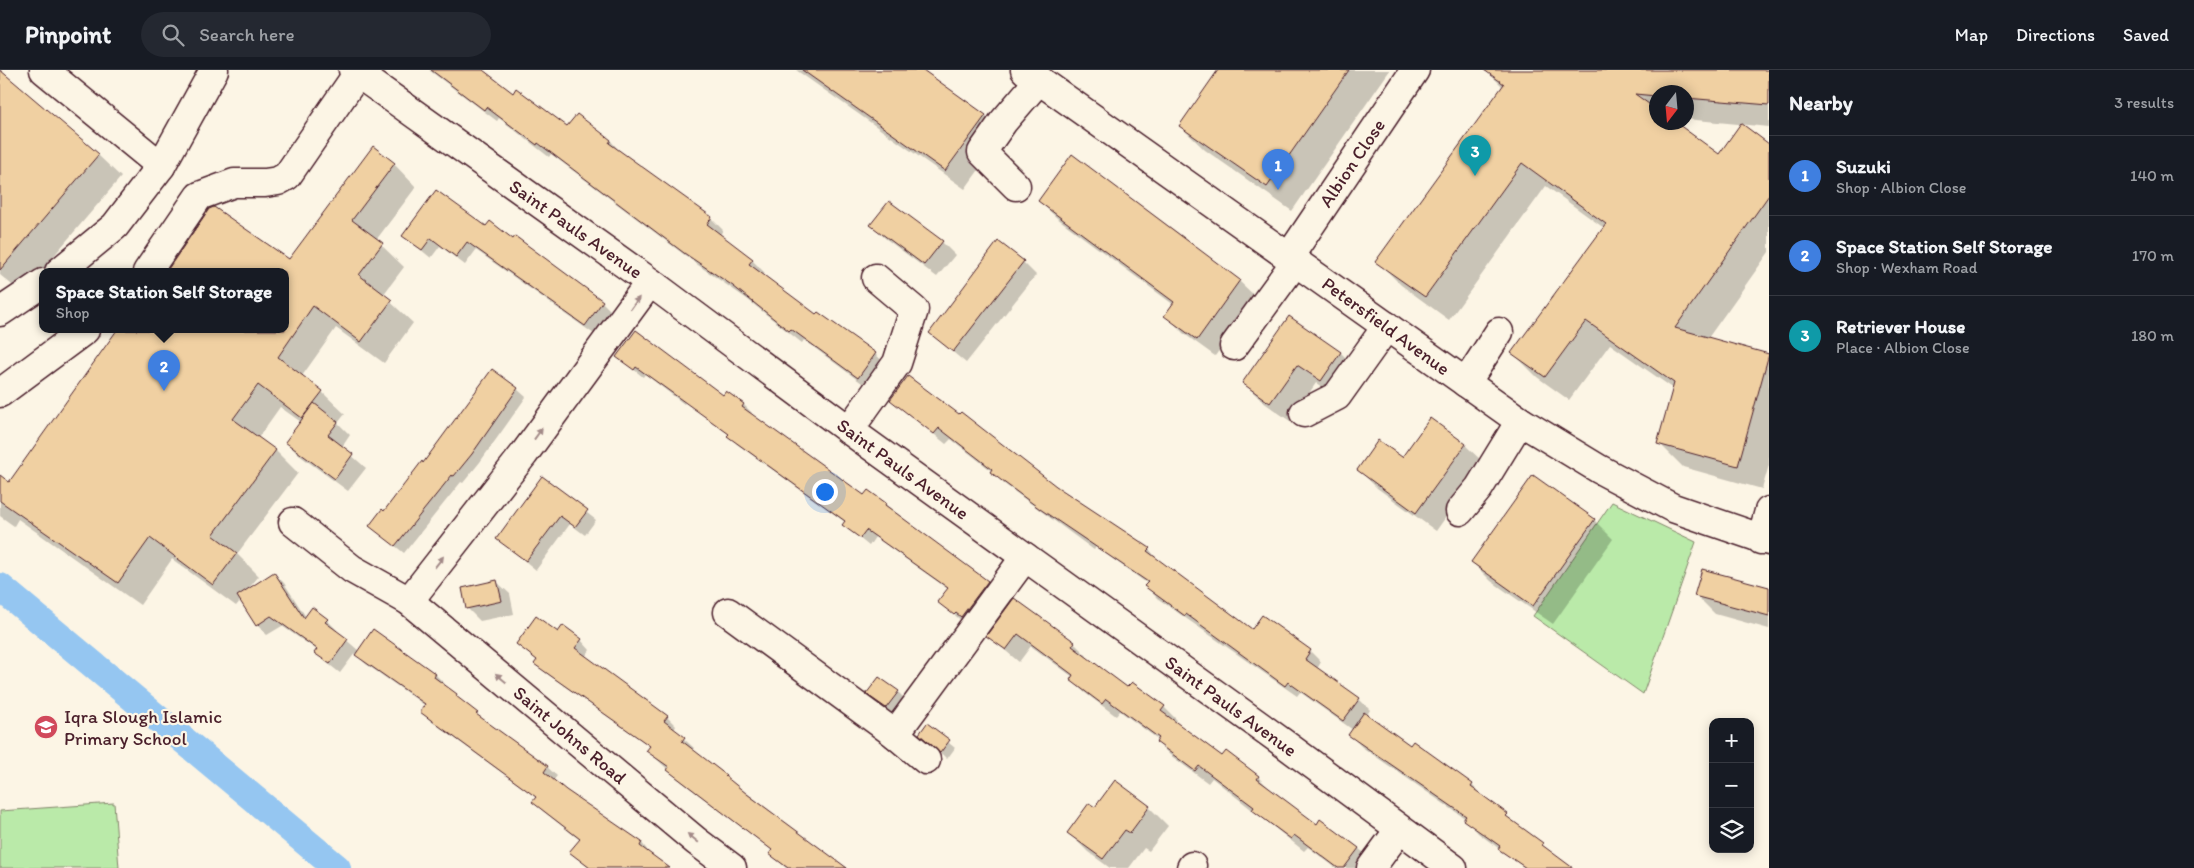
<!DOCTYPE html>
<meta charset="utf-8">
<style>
body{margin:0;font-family:Itim,sans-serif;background:#242831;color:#f1f3f6}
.controls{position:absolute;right:15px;bottom:15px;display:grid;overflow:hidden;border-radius:10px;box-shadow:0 2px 12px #0003}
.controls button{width:45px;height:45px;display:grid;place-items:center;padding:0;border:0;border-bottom:1px solid #363941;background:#171b24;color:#f1f3f6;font:25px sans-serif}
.compass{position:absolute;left:1649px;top:15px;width:45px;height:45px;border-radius:50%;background:#171b24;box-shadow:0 2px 12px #0003;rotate:196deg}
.you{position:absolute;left:824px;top:421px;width:18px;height:18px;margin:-12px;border:4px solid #fff;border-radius:50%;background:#1a73e8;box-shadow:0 0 0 8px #1a73e833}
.badge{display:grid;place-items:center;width:32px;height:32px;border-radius:50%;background:#7c3aed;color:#fff;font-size:16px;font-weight:700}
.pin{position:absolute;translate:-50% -41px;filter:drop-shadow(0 1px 2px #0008)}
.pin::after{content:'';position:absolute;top:26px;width:18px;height:15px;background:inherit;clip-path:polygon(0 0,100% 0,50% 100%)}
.popup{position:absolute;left:39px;top:198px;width:250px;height:65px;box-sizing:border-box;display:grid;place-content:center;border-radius:10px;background:#171b24;filter:drop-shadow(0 1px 4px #0005);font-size:16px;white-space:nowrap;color:#9ea1a6}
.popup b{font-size:19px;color:#f1f3f6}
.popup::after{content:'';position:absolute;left:50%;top:100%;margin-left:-10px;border:10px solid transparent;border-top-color:#171b24}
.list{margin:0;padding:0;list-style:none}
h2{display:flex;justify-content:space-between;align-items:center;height:65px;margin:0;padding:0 20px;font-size:21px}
h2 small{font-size:16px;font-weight:400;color:#9ea1a6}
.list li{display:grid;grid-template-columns:32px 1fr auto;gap:15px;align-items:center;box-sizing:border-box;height:80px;padding:0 20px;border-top:1px solid #363941}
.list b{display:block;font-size:19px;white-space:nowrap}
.list p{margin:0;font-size:16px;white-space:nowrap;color:#9ea1a6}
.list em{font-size:16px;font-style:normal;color:#9ea1a6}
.icon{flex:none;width:28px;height:28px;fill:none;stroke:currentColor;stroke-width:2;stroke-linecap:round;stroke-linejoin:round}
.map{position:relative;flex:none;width:1769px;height:798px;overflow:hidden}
header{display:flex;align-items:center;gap:30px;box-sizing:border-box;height:70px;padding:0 25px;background:#171b24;border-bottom:1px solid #363941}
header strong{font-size:24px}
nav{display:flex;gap:28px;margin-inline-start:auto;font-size:18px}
.search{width:350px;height:45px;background:#242831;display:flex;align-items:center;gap:12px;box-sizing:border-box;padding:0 18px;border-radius:28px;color:#9ea1a6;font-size:19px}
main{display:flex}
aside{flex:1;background:#171b24}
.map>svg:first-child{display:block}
</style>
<header>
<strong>Pinpoint</strong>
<div class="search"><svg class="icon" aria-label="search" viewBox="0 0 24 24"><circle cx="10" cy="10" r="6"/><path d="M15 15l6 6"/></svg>Search here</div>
<nav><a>Map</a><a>Directions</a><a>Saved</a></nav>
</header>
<main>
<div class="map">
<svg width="1769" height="798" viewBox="0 0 1769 798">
<rect width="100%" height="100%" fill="#fcf5e5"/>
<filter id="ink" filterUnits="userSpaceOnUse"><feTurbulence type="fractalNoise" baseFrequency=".02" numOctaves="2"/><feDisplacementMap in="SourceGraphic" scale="10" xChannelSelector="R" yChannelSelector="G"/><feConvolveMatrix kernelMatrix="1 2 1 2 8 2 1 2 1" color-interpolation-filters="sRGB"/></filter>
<g filter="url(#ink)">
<g fill="#baeaa9" stroke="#82846a">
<polygon points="1612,432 1696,472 1643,624 1533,546"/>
<polygon points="114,733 119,798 0,798 0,741"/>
</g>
<g fill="#0003">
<polygon points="429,0 481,0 513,24 567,58 577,45 611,71 622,84 711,148 723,160 720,165 752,190 765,203 762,206 817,246 875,284 888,296 870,319 804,270 802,273 747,229 698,195 551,84 549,87 499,48 497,51"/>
<polygon points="796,0 920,0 985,46 1004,65 965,119"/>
<polygon points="1220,0 1390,0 1292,141 1205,80 1180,56"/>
<polygon points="1489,0 1769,0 1769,57 1686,49 1686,22 1656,22 1656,52 1719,86 1769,75 1769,182 1708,268 1769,285 1769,395 1762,419 1683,397 1659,373 1674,319 1610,274 1569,330 1537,307 1513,283 1604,158 1546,116 1449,250 1401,215 1377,191 1503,17 1488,2"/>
<polygon points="3,4 98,85 121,107 22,223 0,205 0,7"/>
<polygon points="1073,86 1185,168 1196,180 1239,211 1257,228 1215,286 1183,263 1166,245 1174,235 1057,148 1039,131"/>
<polygon points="394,94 416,117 376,170 404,197 383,225 413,253 384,293 336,258 302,306 322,322 345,344 338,353 350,365 342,377 366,398 348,421 299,385 286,372 301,352 280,337 258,368 276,381 298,403 237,484 259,506 248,519 274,503 284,513 306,547 327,550 337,560 336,561 359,581 373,561 436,605 445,614 444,616 486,653 547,697 557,706 553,711 565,721 642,773 650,784 668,798 589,798 571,782 580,770 543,741 534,732 537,728 431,651 421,642 426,636 366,594 355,583 340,603 326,592 316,582 317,580 282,556 267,565 257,555 241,530 236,536 172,489 140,535 18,449 14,456 0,446 0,406 10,413 118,260 285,260 285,202 167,202 210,140 289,191"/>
<polygon points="872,155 942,172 955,185 937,207 885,168"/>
<polygon points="486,158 514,170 515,168 602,232 611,241 594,264 476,180 465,195 440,176 431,188 404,166"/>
<polygon points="1023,192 1036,205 966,293 930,263"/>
<polygon points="1290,248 1341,283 1360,302 1340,329 1316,313 1290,351 1263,332 1244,313"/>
<polygon points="617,286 724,326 727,322 744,335 752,343 750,345 864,427 885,434 996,520 963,552 939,532 948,519 875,467 869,476 843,455 845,452 737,374 730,365 685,332 684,334 645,304 643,307"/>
<polygon points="517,319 526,327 480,392 463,413 461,412 404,483 370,456 424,394"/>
<polygon points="892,330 1056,417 1149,479 1159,491 1253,560 1262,547 1310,581 1321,592 1317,599 1359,629 1370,640 1367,645 1411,676 1472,715 1485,729 1571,798 1525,798 1478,763 1466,749 1362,677 1350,665 1353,660 1300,622 1297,626 1157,528 1146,516 1148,514 1096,477 1094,480 1003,413 992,401 951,369 946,374"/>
<polygon points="1465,375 1484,393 1436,461 1377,418 1358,399"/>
<polygon points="542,408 596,450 585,465 570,454 536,500 498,469"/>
<polygon points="1594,450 1613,469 1553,554 1491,511 1472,492"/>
<polygon points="497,512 510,524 514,544 480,551 467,538"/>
<polygon points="1769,518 1769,559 1715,544 1696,525"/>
<polygon points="1015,530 1074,573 1087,586 1086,588 1128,619 1164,637 1177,650 1175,653 1223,688 1258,707 1271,720 1317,755 1321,751 1363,782 1376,795 1375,798 1336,798 1308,777 1304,781 1212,708 1208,713 1170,685 1157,672 1159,670 1120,641 1116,646 1084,622 1071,609 1073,607 1031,576 1019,592 988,566"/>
<polygon points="558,564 581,570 590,580 585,587 667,647 676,656 674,660 694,678 692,681 845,798 786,798 771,784 773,781 678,709 648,681 651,677 546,603 536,594 538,591 517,574"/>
<polygon points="898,622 904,628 893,644 868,624"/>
<polygon points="927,655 955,678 947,689 921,664"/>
<polygon points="1149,737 1168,756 1149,781 1144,778 1129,798 1110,798 1088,782 1069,763 1095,739"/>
</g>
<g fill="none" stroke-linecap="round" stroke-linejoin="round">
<polyline stroke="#95c6f1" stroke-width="28" points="0,517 337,798"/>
</g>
<g fill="#f0d0a2" stroke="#4a1f2b">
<polygon points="0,0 99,84 0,200"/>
<polygon points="431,0 483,0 513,23 516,18 567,56 577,44 611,70 609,73 712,147 707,154 753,189 749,194 816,244 818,242 876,283 858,308 791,259 789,261 733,216 684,183 538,73 537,75 486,37 484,40"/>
<polygon points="802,0 923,0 986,45 945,101"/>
<polygon points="1218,0 1349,0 1267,117 1179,56"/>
<polygon points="1484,0 1769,0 1769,35 1686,28 1686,22 1656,22 1656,26 1635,24 1656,39 1656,52 1675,52 1719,84 1741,53 1769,74 1769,125 1675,258 1769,284 1738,396 1657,374 1674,313 1586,251 1545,307 1511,283 1606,154 1522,93 1425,227 1375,192 1504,14"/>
<polygon points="373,76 395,93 352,150 383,173 359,205 392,230 361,272 313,236 278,287 323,321 302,348 258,315 233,349 276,380 213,465 237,483 213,515 150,468 118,513 0,431 0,405 9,412 117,260 285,260 285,202 166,202 209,139 214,137 289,189"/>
<polygon points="1072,84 1240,210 1197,270 1164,246 1174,232 1038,131"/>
<polygon points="436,120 486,156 490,151 513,169 515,166 603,231 585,256 467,172 456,187 431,168 422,180 402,166"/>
<polygon points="889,131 943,171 924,195 870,155"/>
<polygon points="998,171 1024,191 953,282 929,263"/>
<polygon points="1289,246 1341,282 1321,311 1297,295 1270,333 1242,313"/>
<polygon points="636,260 723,325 726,321 744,334 742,337 864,425 868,420 886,433 885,435 988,511 961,547 956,543 954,545 937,532 948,518 866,460 860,468 842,455 845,451 727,366 729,364 636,297 634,300 616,287"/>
<polygon points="492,299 518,318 472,384 454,406 452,405 395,476 369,456 382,439 384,441 422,391 423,393"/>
<polygon points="908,306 959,344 961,342 1056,416 1150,478 1147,481 1252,559 1262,545 1311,580 1305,589 1360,628 1343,651 1288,612 1285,616 1186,544 1185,546 1144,516 1148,512 1040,439 990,402 992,399 939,358 934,364 890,330"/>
<polygon points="314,333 338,352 328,365 353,384 335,409 285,372"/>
<polygon points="1430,348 1466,374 1416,443 1357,400 1378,370 1402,387"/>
<polygon points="1533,405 1595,449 1533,536 1471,492"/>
<polygon points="542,406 588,440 575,457 560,446 526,491 496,469"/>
<polygon points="1702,499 1769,517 1769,546 1694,526"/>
<polygon points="274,502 304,548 312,537 328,549 325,552 348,569 330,594 314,583 317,579 271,546 256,556 237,526"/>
<polygon points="497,510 502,531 466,539 462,518"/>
<polygon points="1014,528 1075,572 1072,576 1127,617 1132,612 1165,636 1161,641 1222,686 1226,681 1259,706 1257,709 1317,754 1320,749 1359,778 1344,798 1338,798 1294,765 1291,769 1252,740 1254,737 1199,696 1195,701 1156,672 1159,668 1106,629 1102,634 1070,610 1073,605 1018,564 1006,580 986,566"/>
<polygon points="536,546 558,562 563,555 582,569 575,578 668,646 664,651 685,667 682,671 726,705 725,706 747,724 847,798 788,798 769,784 772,780 667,700 669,697 646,681 650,676 534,594 537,590 516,574"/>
<polygon points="373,559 436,604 434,607 457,624 456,626 478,643 476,644 548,696 544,702 566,720 642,772 640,776 670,798 590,798 569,782 580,769 532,732 536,727 420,642 425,634 355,585"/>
<polygon points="879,607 899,621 886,638 866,624"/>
<polygon points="1364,642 1410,675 1413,671 1473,714 1471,717 1508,744 1506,746 1543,773 1542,775 1573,798 1526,798 1498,779 1500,776 1463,750 1466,746 1348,665"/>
<polygon points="927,653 950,670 940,683 919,664"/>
<polygon points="1115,710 1150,736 1130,763 1125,760 1103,789 1067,763 1089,733 1095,737"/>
</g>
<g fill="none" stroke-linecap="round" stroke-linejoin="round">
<g stroke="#4a1f2b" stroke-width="31">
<g id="minor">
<polyline points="44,0 161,96"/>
<polyline points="353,0 650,212 849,360 1282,672 1453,798"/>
<polyline points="1025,0 1520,351 1599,399 1673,438 1769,471"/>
<polyline points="1016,116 982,82 1003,52 1039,10"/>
<polyline points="1289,187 1415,0"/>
<polyline points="59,202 115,156 161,96 214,0"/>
<polyline points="147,202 199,126 234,113 265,113 278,111 287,106 358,3"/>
<polyline points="0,242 43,213"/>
<polyline points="1234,276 1296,191"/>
<polyline points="1466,313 1499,262"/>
<polyline points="0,323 85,260"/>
<polyline points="1304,343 1337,326 1387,256"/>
<polyline points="849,360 897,293 914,240 876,208"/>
<polyline points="1460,441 1479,418 1520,351"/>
<polyline points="293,452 352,499 409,531 696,771 732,798"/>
<polyline points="1761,470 1769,441"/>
<polyline points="409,531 524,384 650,212"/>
<polyline points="728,542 895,664 926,690"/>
<polyline points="895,664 1025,487"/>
<polyline points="1191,798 1192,796"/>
<polyline points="1371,798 1399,760"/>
</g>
</g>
<use href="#minor" stroke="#fcf5e5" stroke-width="28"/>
</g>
<defs><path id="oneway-solid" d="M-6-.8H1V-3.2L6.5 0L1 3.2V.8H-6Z" transform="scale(1.25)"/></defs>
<g fill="#a38a88">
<use href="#oneway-solid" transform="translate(635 233) rotate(-54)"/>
<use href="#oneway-solid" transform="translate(538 364) rotate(-54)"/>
<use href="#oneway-solid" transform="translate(439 492) rotate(-52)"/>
<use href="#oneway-solid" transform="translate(501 608) rotate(-140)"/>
<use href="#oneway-solid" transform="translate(693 768) rotate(-141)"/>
</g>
</g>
<defs>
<g id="school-disc" transform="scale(1.25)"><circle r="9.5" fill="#d1495b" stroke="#fcf5e5"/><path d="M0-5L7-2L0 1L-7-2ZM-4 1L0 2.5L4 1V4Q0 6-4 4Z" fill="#fff"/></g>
</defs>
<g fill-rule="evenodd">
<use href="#school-disc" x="46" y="657"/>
</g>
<g text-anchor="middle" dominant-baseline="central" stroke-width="4.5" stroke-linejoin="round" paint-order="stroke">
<g font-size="19" fill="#4a1f2b" stroke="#fcf5e5">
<text transform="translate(1352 93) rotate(-56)">Albion Close</text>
<text transform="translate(576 159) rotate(35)">Saint Pauls Avenue</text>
<text transform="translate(1386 256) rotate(36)">Petersfield Avenue</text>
<text transform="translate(903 399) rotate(36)">Saint Pauls Avenue</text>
<text transform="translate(1231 636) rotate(36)">Saint Pauls Avenue</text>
<text transform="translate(570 665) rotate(40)">Saint Johns Road</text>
</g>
<g font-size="19" fill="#4a1f2b" stroke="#fcf5e5" text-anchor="start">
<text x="64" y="646">Iqra Slough Islamic<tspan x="64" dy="22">Primary School</tspan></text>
</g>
</g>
</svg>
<div class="controls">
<button>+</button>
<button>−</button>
<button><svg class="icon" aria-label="layers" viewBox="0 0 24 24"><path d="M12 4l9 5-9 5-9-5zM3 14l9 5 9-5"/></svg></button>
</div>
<svg class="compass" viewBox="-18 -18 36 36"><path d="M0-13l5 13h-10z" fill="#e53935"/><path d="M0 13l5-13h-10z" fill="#9ea1a6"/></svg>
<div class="you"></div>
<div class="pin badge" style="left:1278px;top:120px;background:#3f7fe0">1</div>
<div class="pin badge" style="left:164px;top:321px;background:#3f7fe0">2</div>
<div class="popup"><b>Space Station Self Storage</b>Shop</div>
<div class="pin badge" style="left:1475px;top:106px;background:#0f9aa8">3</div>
</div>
<aside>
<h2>Nearby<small>3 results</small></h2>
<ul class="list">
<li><span class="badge" style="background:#3f7fe0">1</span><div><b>Suzuki</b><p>Shop · Albion Close</p></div><em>140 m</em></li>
<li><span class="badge" style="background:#3f7fe0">2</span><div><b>Space Station Self Storage</b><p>Shop · Wexham Road</p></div><em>170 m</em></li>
<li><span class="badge" style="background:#0f9aa8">3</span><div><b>Retriever House</b><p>Place · Albion Close</p></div><em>180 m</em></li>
</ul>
</aside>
</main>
